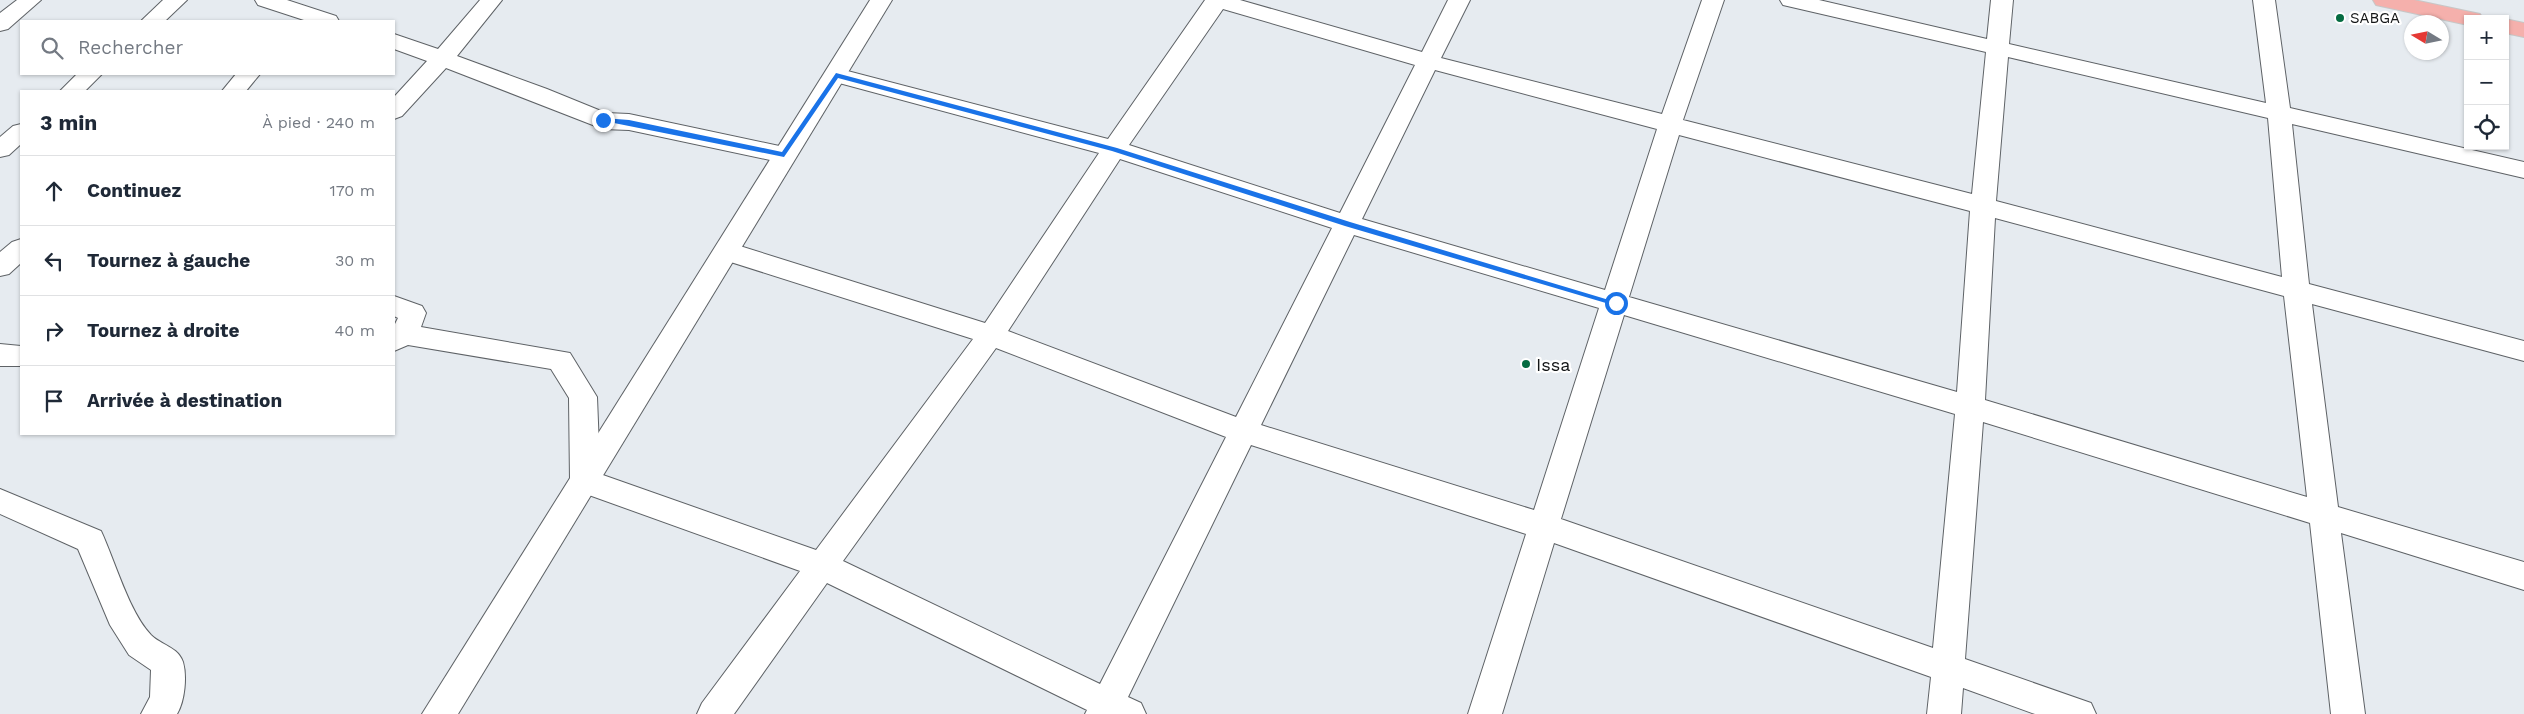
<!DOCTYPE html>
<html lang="fr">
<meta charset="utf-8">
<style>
body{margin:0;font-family:"Work Sans",sans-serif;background:#f6f6f7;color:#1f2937}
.controls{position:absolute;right:15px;top:15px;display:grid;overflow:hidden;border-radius:0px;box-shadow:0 1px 4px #0004}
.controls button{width:45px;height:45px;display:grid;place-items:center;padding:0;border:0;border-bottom:1px solid #e0e1e3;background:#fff;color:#1f2937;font:25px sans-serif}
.compass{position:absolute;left:2404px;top:15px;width:45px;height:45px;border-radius:50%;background:#fff;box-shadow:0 1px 4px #0004;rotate:280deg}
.stop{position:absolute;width:15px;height:15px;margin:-11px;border:4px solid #1a73e8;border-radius:50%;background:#fff}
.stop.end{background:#1a73e8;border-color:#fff;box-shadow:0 1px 5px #0008}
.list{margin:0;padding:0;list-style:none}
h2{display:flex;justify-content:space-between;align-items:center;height:65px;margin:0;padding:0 20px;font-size:21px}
h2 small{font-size:16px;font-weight:400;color:#747a83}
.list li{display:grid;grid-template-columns:32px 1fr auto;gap:15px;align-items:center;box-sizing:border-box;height:70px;padding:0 20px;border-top:1px solid #e0e1e3}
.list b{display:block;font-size:19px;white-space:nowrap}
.list em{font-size:16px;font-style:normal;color:#747a83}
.icon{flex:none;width:28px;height:28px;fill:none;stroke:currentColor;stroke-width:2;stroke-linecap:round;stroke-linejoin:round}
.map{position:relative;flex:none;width:2524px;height:714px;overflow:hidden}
.search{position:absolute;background:#fff;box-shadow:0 1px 4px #0004;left:20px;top:20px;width:375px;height:55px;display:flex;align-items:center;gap:12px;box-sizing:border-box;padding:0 18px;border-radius:0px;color:#747a83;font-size:19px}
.panel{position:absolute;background:#fff;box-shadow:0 1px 4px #0004;left:20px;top:90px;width:375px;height:345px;border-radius:0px}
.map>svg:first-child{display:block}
</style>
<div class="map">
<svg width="2524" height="714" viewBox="0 0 2524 714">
<rect width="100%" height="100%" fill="#e6ebf0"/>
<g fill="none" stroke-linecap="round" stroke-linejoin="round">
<g stroke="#5e6266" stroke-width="2">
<g id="minor">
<polygon points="17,0 41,0 8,29 0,31 0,13"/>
<polygon points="163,0 187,0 165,21 141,21"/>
<polygon points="255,0 287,0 336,16 339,21 307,21 258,5"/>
<polygon points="480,0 502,0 457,56 547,89 606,113 629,114 784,147 793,149 796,155 793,161 784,163 629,130 603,129 446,68 402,116 394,119 394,97 427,61 394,49 394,34 438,49"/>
<path d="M1205 0H1240L1422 52 1448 0H1470L1441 58 1662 114 1702 0H1724L1683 120 1972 194 1986 52 1783 5 1780 0H1819L1987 39 1991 0H2013L2009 44 2266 103 2253 0H2275L2290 108 2524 162V178L2292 124 2309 284 2524 341V361L2312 304 2338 507 2524 562V590L2341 533 2365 714H2331L2310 523 1983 422 1965 659 2091 703 2096 714H2035L1963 688 1961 714H1927L1931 677 1554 543 1502 714H1468L1526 534 1251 445 1128 697 1141 703 1146 714H1085L1087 710 827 583 734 714H697L702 703 800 571 575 490 570 481 569 398 551 369 408 345 394 351V326L398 318 394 316V296L422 306 426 313 421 327 570 353 597 397 600 474 816 550 973 339 718 258 714 251 718 244 727 242 985 323 1099 153 828 80 825 75 828 70 836 68 1108 139ZM1223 9 1415 65 1340 213 1129 145ZM2008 57 2268 118 2282 277 1996 201ZM1435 70 1657 129 1605 290 1362 219ZM1679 135 1970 211 1957 392 1629 297ZM1120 159 1332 228 1236 417 1008 331ZM1995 218 2284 296 2307 497 1985 400ZM1354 235 1599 308 1534 510 1261 425ZM1624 315 1955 414 1933 648 1561 519ZM996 348 1226 437 1100 684 843 561Z"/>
<polygon points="77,74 102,74 85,91 60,91"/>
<polygon points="236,74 260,74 246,91 222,91"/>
<polygon points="21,124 21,144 9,155 0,157 0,137 13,126"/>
<polygon points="21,239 21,263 9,274 0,276 0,252 12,242"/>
<polygon points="0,344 21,346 21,366 0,366"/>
<path d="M0 489 101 531C115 561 129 612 151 635 161 645 178 647 183 662 187 676 185 701 177 714H141L150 697 151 670 129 655 110 625 78 549 0 514Z"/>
</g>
</g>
<g stroke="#5e6266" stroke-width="2">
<polygon id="tertiary" points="870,0 892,0 458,714 422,714"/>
</g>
<g stroke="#c7c7c7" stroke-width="2">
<g id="primary">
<polygon points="2373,0 2414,0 2480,14 2483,19 2468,19 2468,25 2376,5"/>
<polygon points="2505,19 2524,23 2524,37 2505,33"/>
</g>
</g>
<use href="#minor" fill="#fff" fill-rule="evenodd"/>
<use href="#tertiary" fill="#fff" fill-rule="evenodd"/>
<use href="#primary" fill="#f5b0ac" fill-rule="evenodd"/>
</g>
<polygon fill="#1a73e8" points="836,73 1117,148 1350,222 1619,303 1616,306 1345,226 1112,151 838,78 784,157 599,120 603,118 629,120 782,152"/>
<g fill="#056b41" stroke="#fff" stroke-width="2">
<circle cx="2340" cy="18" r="5"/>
<circle cx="1526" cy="364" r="5"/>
</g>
<g text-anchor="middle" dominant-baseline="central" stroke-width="4.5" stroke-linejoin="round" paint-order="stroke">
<g font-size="15" fill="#141617" stroke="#fff" text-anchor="start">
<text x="2350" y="18">SABGA</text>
</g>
<g font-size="18" fill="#141617" stroke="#fff" text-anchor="start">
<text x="1536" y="364">Issa</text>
</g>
</g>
</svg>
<div class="controls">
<button>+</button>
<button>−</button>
<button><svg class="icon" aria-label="locate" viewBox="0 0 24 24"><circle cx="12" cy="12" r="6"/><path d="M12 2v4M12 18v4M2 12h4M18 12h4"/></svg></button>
</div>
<svg class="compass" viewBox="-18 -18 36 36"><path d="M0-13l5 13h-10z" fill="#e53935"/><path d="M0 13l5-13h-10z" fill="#747a83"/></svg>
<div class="stop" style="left:1616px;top:303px"></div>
<div class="stop end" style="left:603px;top:120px"></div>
<div class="search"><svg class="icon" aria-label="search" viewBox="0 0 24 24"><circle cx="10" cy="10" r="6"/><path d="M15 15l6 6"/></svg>Rechercher</div>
<section class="panel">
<h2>3 min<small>À pied · 240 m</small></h2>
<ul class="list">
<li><svg class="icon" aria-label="ahead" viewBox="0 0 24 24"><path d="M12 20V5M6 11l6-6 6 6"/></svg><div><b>Continuez</b></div><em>170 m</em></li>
<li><svg class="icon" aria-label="left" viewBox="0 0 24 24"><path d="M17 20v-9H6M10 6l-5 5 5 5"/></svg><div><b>Tournez à gauche</b></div><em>30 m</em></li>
<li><svg class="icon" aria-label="right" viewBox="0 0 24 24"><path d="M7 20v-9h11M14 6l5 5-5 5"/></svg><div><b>Tournez à droite</b></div><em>40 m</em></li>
<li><svg class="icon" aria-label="arrive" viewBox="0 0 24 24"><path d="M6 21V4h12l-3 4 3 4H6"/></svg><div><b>Arrivée à destination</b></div></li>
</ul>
</section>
</div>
